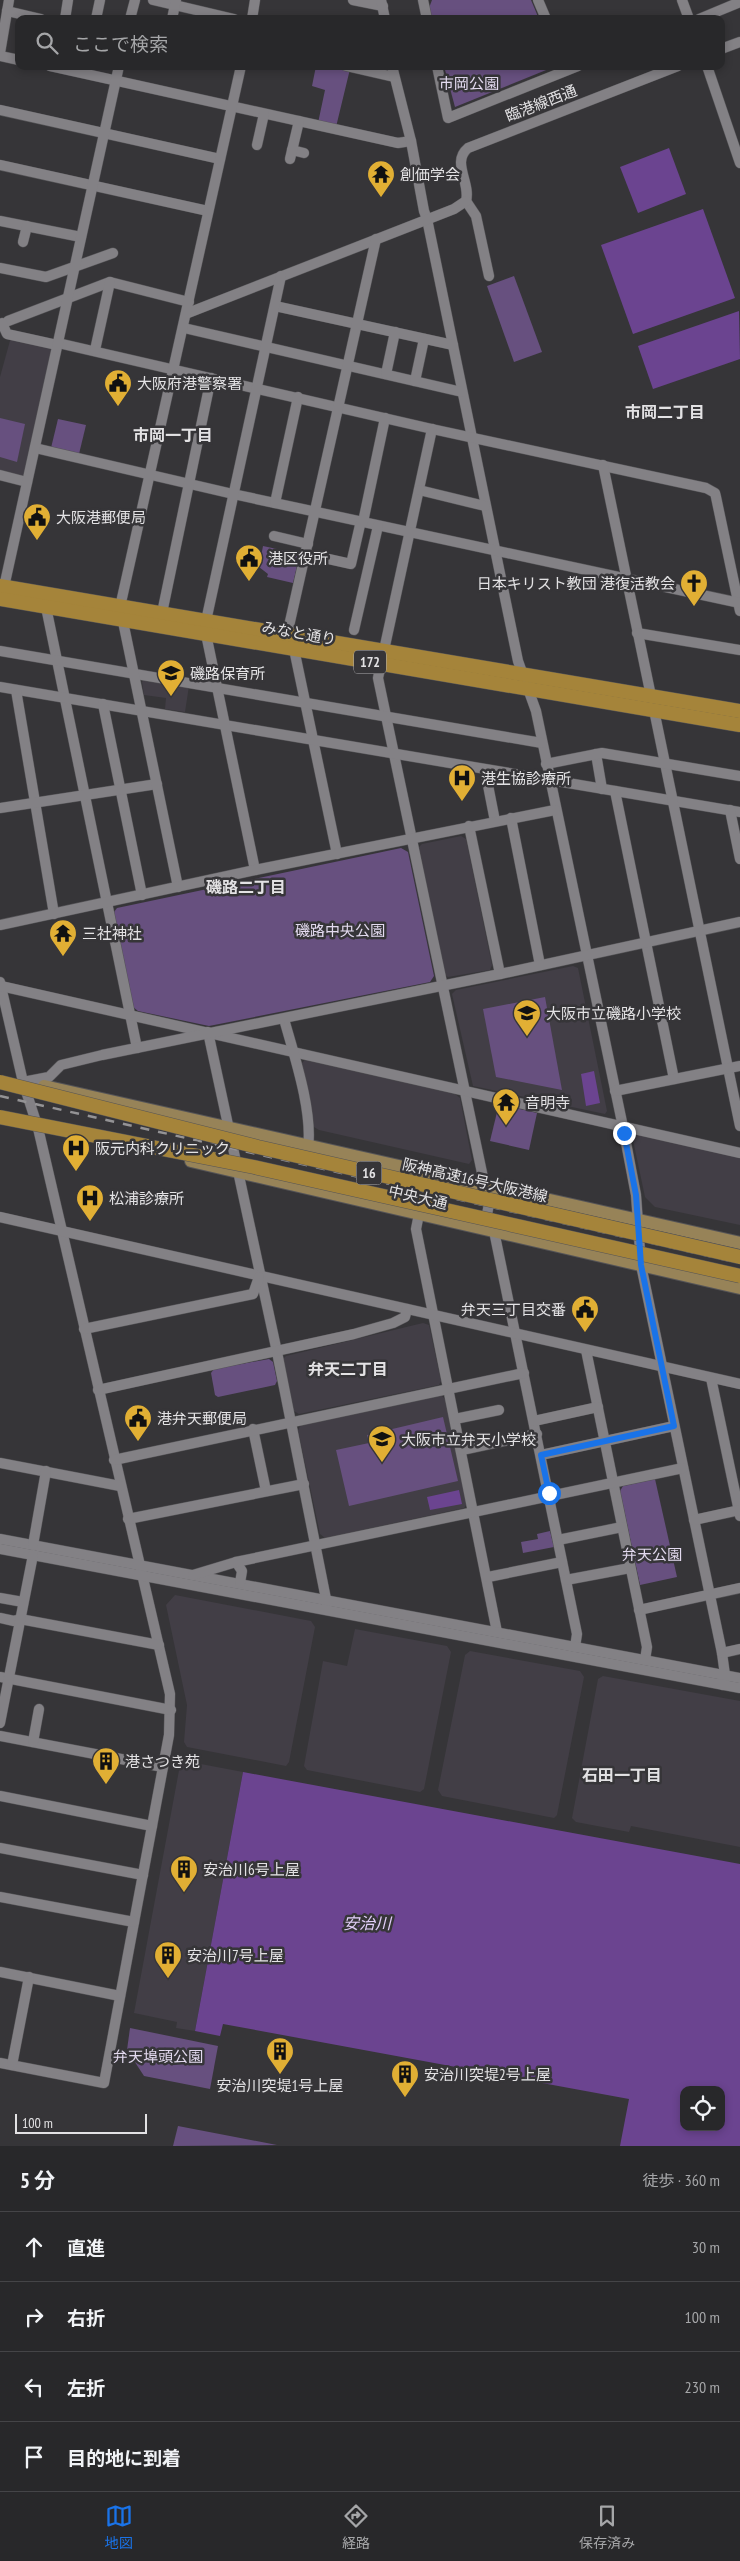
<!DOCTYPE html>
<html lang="ja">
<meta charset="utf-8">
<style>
body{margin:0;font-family:"PT Sans Narrow","Noto Sans JP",sans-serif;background:#303032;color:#f1f3f6}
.controls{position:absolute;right:15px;bottom:15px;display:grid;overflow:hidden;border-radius:10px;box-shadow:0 2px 8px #0003}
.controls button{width:45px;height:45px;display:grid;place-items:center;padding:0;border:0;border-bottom:1px solid #444447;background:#28282a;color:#f1f3f6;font:25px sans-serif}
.scale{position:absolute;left:15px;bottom:12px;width:132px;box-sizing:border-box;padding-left:5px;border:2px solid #e3e2e4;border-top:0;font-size:14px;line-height:18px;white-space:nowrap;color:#e3e2e4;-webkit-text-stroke:4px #363538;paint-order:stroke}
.stop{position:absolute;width:15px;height:15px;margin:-11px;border:4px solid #1a73e8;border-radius:50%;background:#fff}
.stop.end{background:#1a73e8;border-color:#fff;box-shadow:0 1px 5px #0008}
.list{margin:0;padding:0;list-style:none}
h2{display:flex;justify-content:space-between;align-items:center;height:65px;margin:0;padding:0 20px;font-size:21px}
h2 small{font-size:16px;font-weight:400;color:#a5a6a8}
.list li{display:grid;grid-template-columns:32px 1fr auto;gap:15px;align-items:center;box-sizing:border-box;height:70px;padding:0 20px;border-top:1px solid #444447}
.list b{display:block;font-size:19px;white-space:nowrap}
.list em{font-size:16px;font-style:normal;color:#a5a6a8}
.icon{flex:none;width:28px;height:28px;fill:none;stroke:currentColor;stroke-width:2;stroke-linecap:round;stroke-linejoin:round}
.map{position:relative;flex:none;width:740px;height:2146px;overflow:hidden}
.search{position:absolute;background:#28282a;box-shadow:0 2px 8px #0003;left:15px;right:15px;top:15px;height:55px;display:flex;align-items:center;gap:12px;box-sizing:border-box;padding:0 18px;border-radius:10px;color:#a5a6a8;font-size:19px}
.sheet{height:345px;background:#28282a}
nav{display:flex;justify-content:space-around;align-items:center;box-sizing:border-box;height:70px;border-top:1px solid #444447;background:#28282a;font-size:14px;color:#a5a6a8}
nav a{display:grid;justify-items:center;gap:2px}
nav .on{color:#1a73e8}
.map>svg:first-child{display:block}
</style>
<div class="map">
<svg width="740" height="2146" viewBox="0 0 740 2146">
<rect width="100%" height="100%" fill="#363538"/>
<g fill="#423e46">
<polygon points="11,337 53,346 24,477 0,472 0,377"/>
<polygon points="144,679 189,686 185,712 165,709 166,698 144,695 142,682"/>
<polygon points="461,836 466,839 492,965 490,970 448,977 444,974 419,847 422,844"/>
<polygon points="573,966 578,968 607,1111 605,1114 473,1086 452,994 456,990"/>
<polygon points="305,1060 455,1094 460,1098 472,1160 469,1164 319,1130 314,1127 301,1064"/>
<polygon points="637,1135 738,1156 740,1158 740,1225 655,1207 645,1197 633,1140"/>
<polygon points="423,1323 429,1325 441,1381 439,1385 299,1414 294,1411 283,1359 286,1356"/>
<polygon points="441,1395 445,1399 467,1504 464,1508 325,1538 320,1534 298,1430 301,1425"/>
<polygon points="175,1595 311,1621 315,1627 289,1762 286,1766 187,1747 184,1742 187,1705 166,1605"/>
<polygon points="355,1629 447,1646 451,1652 424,1789 420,1792 307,1770 304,1766 323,1661 347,1666"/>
<polygon points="470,1651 580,1671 584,1677 557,1815 554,1818 442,1796 438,1790 465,1655"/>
<polygon points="603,1676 740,1701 740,1847 631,1826 629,1832 576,1822 572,1818 598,1679"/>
<polygon points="185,1761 243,1772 195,2031 176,2028 177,2022 134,2013 180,1765"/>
</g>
<g fill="#67507f">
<polygon points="432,0 531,0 539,19 432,19 429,8"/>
<polygon points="316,66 350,69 336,127 318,123 325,90 312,86"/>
<polygon points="444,66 556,66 455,107"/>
<polygon points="514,276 542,352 514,362 487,286"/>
<polygon points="0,418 25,424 17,462 0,457"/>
<polygon points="58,419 86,425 79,454 51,448"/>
<polygon points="263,546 300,554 293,583 267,577 268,574 259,567"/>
<polygon points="401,848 408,852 434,976 430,982 209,1026 138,1011 133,1007 114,912 117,908"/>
<polygon points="545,997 562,1090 496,1077 483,1009"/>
<polygon points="499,1104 537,1113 529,1150 490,1141"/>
<polygon points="269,1359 273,1362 277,1381 275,1385 218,1397 215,1395 211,1373 214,1369"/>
<polygon points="443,1417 458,1481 349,1506 336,1450 369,1443 367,1435"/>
<polygon points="655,1479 677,1577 640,1585 620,1491 623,1486"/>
<polygon points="550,1531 554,1547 523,1553 521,1542 538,1539 537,1534"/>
<polygon points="130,2028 218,2046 210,2089 144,2076 127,2050"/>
<polygon points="178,2126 277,2145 173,2146"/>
</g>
<g fill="#6b4490" fill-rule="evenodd">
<polygon points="669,148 686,194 638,213 620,167"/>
<polygon points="703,209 735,298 633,334 601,245"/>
<polygon points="739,311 740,359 653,389 638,346"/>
<polygon points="594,1071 600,1103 586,1106 581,1074"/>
<polygon points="459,1490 462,1504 430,1510 427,1497"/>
<path d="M243 1772 740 1864V2146H620L629 2099 223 2024 220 2036 195 2031ZM684 2090H721V2127H684Z"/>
</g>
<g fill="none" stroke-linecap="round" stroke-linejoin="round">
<g stroke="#555457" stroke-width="11">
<g id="minor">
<polyline points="153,0 234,19"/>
<polyline points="353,0 383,6"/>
<polyline points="381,0 385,19"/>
<polyline points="423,0 427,19"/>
<polyline points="538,0 546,19"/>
<polyline points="682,0 689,19"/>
<polyline points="7,11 41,19"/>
<polyline points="65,19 68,0"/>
<polyline points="96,19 100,0"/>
<polyline points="130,19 135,0"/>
<polyline points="172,19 176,0"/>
<polyline points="252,19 255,0"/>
<polyline points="699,19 740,2"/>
<polyline points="721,49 740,42"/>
<polyline points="0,53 9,0"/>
<polyline points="0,56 19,60"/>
<polyline points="50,66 398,143 411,141"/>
<polyline points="346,66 394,77"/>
<polyline points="392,66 411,141 424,211 427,219 518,661 536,711 623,1127 636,1195 641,1265 722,1653 725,1675 723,1685"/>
<polyline points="437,66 448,118 578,66"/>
<polyline points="707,66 740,163"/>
<polyline points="0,110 220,159"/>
<polyline points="257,145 264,114"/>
<polyline points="292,150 304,153"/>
<polyline points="290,159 299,121"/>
<polyline points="0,165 208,211"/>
<path d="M466 201C471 183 451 162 468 148L678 66"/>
<polyline points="466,201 476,216 489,276"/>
<polyline points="0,221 81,237"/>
<polyline points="23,242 27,226"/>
<polyline points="0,268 46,277 113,253"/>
<polyline points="275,306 453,345"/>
<polyline points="188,313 454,209 466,201"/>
<polyline points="8,321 110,282 189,302"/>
<polyline points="2,323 7,334 57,345"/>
<polyline points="184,328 462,392"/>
<polyline points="58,343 432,429 706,488 715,493 716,497 740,611"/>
<polyline points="95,350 110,282"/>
<polyline points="386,374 395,332"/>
<polyline points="415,381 424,339"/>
<polyline points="432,429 378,678 485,1187 490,1198 486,1220 494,1231 577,1634 575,1647"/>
<polyline points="35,448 233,494 740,603"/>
<polyline points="603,465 651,696"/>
<polyline points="0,475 27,482"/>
<polyline points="419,490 485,506"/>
<polyline points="275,503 298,397"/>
<polyline points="274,536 308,544"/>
<polyline points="306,554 351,564 360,525 363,522 385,418"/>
<polyline points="4,587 119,66"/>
<polyline points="46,607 137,1048"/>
<polyline points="162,613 211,378"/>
<polyline points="354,630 378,526"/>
<polyline points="637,633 740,650"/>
<polyline points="287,635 376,239"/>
<polyline points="294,649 337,854"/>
<polyline points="0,651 542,743"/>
<polyline points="0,687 740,812"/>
<polyline points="16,690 54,914"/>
<polyline points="103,704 142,895"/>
<polyline points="654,710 740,1126"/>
<polyline points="596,754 602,789"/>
<polyline points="546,764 602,753 740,776"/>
<polyline points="485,770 495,821"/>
<polyline points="615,791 674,1079"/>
<polyline points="0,808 157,784"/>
<polyline points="730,810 740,859"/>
<polyline points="511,818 540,965"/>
<polyline points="469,826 500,974"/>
<polyline points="255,870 206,634 206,621 281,276"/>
<polyline points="178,887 120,607 241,66"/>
<polyline points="0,925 255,870 555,810"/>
<polyline points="0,982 23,1082 38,1128 170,1694 169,1735 104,2083 0,2063"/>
<polyline points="1,986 740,1153"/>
<path d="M284 1019C294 1055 313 1111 308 1148"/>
<polyline points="208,1032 277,1352 327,1604"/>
<polyline points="23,1082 49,1077 61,1065 102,1055 500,974 740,922"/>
<polyline points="615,1091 740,1066"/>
<polyline points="419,1214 416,1229 497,1632"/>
<polyline points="0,1217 740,1384"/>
<polyline points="84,1329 253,1294 259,1277"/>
<polyline points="586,1350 647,1647 645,1660"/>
<polyline points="711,1378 740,1516"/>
<polyline points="98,1390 354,1334 393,1323 405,1317 407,1309"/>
<polyline points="455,1419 499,1410"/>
<polyline points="534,1421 598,1407"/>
<polyline points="253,1429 266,1491"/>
<polyline points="462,1450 537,1434"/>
<polyline points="541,1455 674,1426"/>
<polyline points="114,1460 524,1373"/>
<polyline points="0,1463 120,1486"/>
<polyline points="128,1519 304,1484"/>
<polyline points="694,1520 740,1510"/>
<polyline points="0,1539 740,1678"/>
<polyline points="558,1540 622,1527"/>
<polyline points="33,1545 46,1471"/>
<polyline points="0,1549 740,1688"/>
<polyline points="236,1562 242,1571 240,1583"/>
<polyline points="193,1575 236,1562 683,1468"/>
<polyline points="488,1577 562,1562"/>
<polyline points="566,1580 630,1568"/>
<polyline points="0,1598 23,1602"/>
<polyline points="639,1610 740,1588"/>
<polyline points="0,1618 14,1621 20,1619 159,1645"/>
<polyline points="722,1653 740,1649"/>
<polyline points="0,1677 171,1710"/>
<polyline points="0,1723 33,1555"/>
<polyline points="0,1736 163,1767"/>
<polyline points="33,1742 39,1709"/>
<polyline points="0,1796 152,1826"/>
<polyline points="0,1848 143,1875"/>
<polyline points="0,1897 134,1922"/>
<polyline points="0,1972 120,1996"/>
<polyline points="12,2065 29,1977"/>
</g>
</g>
<g stroke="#555457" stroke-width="14">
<g id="major">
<polyline points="44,1086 740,1243"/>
<polyline points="191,1161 740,1288"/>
</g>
</g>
<g stroke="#555457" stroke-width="15">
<g id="highway">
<polyline points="0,586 740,711"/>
<polyline points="0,599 740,725"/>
</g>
</g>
<use href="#minor" stroke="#838185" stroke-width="10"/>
<use href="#major" stroke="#978358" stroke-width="12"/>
<use href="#highway" stroke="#a5843a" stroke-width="14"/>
<polyline stroke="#949395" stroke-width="2.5" stroke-dasharray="9 9" stroke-linecap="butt" points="0,1096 740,1263"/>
<g stroke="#555457" stroke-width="15" stroke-linecap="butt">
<g id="highway-bridge">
<polyline points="0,1082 258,1147 740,1257"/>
<polyline points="0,1117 254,1167 740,1276"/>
</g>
</g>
<use href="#highway-bridge" stroke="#a5843a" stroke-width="14"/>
</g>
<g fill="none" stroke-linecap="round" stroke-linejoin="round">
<polyline stroke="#1a73e8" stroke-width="6" points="549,1493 541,1455 674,1426 641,1265 636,1195 624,1133"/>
</g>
<defs>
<g id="temple-pin" transform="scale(1.4375)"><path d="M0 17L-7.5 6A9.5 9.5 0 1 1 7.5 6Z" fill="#e1af34" stroke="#363538"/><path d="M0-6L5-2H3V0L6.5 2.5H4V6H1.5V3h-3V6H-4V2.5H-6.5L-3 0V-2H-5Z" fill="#111"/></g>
<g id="civic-pin" transform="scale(1.4375)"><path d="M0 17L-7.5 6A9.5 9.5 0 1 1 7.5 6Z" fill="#e1af34" stroke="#363538"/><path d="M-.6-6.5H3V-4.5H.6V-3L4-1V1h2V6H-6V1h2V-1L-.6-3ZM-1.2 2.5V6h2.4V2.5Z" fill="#111"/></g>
<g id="church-pin" transform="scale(1.4375)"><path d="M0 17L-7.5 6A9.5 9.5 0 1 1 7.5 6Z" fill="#e1af34" stroke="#363538"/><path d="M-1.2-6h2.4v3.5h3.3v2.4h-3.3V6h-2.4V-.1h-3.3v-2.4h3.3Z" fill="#111"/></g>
<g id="school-pin" transform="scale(1.4375)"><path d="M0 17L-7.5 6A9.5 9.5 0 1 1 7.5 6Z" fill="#e1af34" stroke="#363538"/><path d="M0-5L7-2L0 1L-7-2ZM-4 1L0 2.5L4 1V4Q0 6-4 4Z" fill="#111"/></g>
<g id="hospital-pin" transform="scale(1.4375)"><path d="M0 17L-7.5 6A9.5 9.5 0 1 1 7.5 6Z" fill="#e1af34" stroke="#363538"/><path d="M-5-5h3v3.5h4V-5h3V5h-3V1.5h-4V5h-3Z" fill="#111"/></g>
<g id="building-pin" transform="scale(1.4375)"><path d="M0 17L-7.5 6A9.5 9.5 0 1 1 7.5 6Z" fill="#e1af34" stroke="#363538"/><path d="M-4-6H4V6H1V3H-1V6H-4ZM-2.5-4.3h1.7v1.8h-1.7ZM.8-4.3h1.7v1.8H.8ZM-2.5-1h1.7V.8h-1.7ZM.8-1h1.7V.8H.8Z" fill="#111"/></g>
</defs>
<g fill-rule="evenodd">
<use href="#temple-pin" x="381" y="174"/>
<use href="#civic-pin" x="118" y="383"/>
<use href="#civic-pin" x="37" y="517"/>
<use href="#civic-pin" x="249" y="558"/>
<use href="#church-pin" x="694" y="583"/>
<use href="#school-pin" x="171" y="673"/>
<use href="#hospital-pin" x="462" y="778"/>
<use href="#temple-pin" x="63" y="933"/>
<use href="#school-pin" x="527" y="1013"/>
<use href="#temple-pin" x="506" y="1102"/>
<use href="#hospital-pin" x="76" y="1148"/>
<use href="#hospital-pin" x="90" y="1198"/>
<use href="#civic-pin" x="585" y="1309"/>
<use href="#civic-pin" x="138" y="1418"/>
<use href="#school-pin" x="382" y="1439"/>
<use href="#building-pin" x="106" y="1761"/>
<use href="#building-pin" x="184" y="1869"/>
<use href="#building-pin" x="168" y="1955"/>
<use href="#building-pin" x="280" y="2051"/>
<use href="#building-pin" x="405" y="2074"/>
</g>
<g text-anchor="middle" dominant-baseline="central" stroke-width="5" stroke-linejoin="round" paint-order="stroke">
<g fill="#363538" stroke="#afaeb0" stroke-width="1">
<rect x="354" y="650.5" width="32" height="23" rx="4"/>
<rect x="356.5" y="1161.5" width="25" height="23" rx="4"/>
</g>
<g font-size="14" font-weight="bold" fill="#e3e2e4">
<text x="370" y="662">172</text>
<text x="369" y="1173">16</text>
</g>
<g font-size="15" fill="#e3daef" stroke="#363538">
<text x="469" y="83">市岡公園</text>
<text x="340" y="930">磯路中央公園</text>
<text x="652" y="1554">弁天公園</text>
<text x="158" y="2056">弁天埠頭公園</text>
</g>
<g font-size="15" fill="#e3e2e4" stroke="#363538">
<text transform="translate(541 103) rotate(-21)">臨港線西通</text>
<text transform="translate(299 633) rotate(10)">みなと通り</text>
<text transform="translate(475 1180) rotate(13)">阪神高速16号大阪港線</text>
<text transform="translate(418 1197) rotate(13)">中央大通</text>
</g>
<g font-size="15" fill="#e3e2e4" stroke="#363538" text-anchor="start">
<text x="400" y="174">創価学会</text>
<text x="137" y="383">大阪府港警察署</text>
<text x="56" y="517">大阪港郵便局</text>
<text x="268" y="558">港区役所</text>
<text x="675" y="583" text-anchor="end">日本キリスト教団 港復活教会</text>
<text x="190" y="673">磯路保育所</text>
<text x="481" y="778">港生協診療所</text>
<text x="82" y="933">三社神社</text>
<text x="546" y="1013">大阪市立磯路小学校</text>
<text x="525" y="1102">音明寺</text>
<text x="95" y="1148">阪元内科クリニック</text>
<text x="109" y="1198">松浦診療所</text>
<text x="566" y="1309" text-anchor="end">弁天三丁目交番</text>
<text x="157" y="1418">港弁天郵便局</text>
<text x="401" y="1439">大阪市立弁天小学校</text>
<text x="125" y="1761">港さつき苑</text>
<text x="203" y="1869">安治川6号上屋</text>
<text x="187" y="1955">安治川7号上屋</text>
<text x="424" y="2074">安治川突堤2号上屋</text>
<text x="280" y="2085" text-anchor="middle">安治川突堤1号上屋</text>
</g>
<g font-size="16" font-weight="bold" fill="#e3e2e4" stroke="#363538">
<text x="665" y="412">市岡二丁目</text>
<text x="173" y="435">市岡一丁目</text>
<text x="246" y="887">磯路二丁目</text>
<text x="348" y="1369">弁天二丁目</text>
<text x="622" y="1775">石田一丁目</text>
</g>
<g font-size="16" font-style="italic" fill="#e3d0fa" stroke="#363538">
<text x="367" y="1923">安治川</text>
</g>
</g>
</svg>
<div class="controls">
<button><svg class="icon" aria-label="locate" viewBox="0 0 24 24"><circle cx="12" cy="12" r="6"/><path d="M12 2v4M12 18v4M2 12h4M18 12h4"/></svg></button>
</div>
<div class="scale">100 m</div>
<div class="stop" style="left:549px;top:1493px"></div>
<div class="stop end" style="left:624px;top:1133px"></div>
<div class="search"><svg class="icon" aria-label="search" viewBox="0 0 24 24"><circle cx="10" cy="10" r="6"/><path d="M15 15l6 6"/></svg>ここで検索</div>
</div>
<section class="sheet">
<h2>5 分<small>徒歩 · 360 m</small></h2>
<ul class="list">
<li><svg class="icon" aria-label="ahead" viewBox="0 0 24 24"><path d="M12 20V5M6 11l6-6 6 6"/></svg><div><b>直進</b></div><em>30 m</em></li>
<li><svg class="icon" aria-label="right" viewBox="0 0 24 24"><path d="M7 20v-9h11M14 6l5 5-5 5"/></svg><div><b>右折</b></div><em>100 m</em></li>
<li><svg class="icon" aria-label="left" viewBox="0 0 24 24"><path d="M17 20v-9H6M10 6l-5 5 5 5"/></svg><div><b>左折</b></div><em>230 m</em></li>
<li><svg class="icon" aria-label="arrive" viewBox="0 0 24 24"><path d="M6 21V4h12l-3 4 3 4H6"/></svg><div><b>目的地に到着</b></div></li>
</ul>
</section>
<nav>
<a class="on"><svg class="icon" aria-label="map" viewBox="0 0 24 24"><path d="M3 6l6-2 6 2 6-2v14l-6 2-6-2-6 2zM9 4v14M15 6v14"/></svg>地図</a>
<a><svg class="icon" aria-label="directions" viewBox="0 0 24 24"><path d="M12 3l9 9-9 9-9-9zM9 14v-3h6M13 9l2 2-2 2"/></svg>経路</a>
<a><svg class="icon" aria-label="saved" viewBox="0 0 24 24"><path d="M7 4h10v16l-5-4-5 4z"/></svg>保存済み</a>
</nav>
